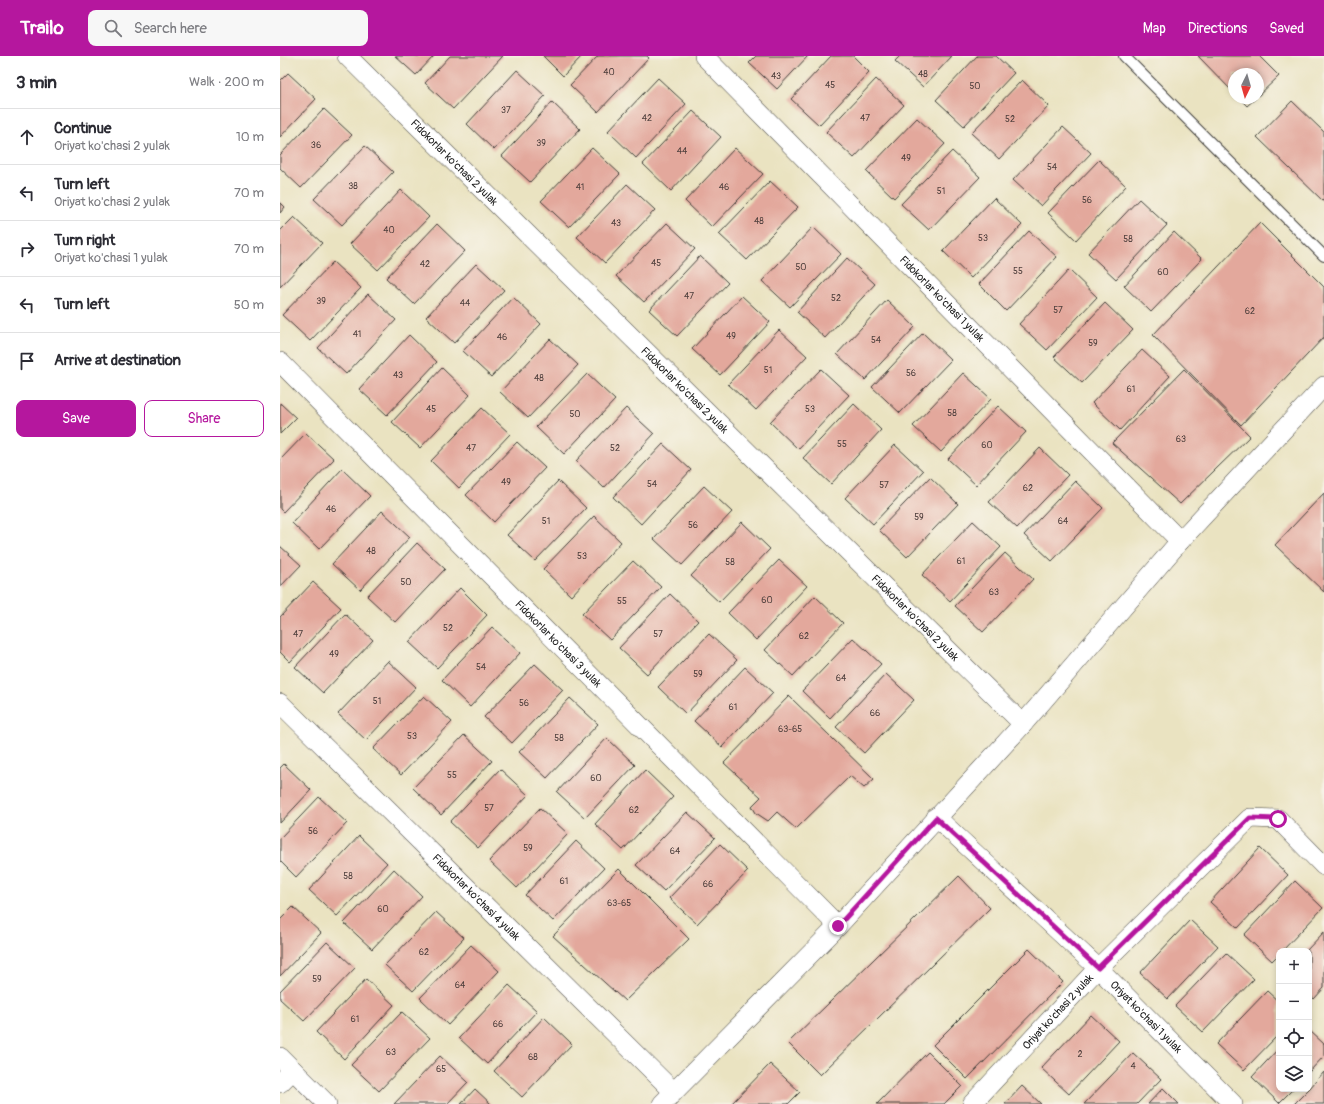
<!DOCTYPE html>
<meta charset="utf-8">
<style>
body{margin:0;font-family:Pangolin,sans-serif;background:#f7f7f7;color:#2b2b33}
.controls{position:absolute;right:12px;bottom:12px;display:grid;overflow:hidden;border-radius:8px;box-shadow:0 2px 6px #0003}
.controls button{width:36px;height:36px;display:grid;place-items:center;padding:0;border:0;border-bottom:1px solid #e1e1e2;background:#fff;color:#2b2b33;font:20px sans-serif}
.compass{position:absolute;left:948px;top:12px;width:36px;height:36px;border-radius:50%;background:#fff;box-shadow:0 2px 6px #0003;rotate:185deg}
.stop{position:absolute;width:12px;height:12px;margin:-9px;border:3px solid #b5179e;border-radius:50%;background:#fff}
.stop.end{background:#b5179e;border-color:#fff;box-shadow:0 1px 4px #0008}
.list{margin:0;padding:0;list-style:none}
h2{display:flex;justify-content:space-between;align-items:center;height:52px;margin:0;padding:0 16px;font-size:17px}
h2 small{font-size:13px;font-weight:400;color:#7c7c81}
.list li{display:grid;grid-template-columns:26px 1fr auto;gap:12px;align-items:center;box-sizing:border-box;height:56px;padding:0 16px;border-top:1px solid #e1e1e2}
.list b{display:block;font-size:15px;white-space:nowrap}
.list p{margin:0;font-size:13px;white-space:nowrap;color:#7c7c81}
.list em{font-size:13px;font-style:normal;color:#7c7c81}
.actions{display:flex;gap:8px;padding:12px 16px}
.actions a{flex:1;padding:9px 0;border:1px solid #b5179e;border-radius:8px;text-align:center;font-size:14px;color:#b5179e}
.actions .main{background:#b5179e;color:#fff}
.icon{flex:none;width:22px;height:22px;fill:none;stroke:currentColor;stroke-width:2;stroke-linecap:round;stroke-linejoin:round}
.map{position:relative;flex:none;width:1044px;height:1048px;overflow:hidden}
header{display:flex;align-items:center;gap:24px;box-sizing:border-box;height:56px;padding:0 20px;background:#b5179e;color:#fff}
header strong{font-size:19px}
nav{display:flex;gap:22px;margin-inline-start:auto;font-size:14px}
.search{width:280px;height:36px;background:#f7f7f7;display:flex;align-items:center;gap:10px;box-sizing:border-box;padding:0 14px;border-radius:8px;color:#7c7c81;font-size:15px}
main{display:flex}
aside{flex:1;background:#fff}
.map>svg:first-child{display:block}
</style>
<header>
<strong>Trailo</strong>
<div class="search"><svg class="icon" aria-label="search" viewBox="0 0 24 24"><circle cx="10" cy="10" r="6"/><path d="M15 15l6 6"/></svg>Search here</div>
<nav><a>Map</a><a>Directions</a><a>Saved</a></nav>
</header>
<main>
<aside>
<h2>3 min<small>Walk · 200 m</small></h2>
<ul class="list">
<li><svg class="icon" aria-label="ahead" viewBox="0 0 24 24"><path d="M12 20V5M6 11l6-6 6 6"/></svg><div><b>Continue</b><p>Oriyat ko'chasi 2 yulak</p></div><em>10 m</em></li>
<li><svg class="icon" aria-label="left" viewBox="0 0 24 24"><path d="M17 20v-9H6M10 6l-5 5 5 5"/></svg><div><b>Turn left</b><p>Oriyat ko'chasi 2 yulak</p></div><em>70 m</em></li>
<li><svg class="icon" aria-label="right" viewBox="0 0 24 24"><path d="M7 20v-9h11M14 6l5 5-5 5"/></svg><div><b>Turn right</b><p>Oriyat ko'chasi 1 yulak</p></div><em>70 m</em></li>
<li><svg class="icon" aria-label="left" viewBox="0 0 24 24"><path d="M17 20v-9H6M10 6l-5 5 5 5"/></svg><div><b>Turn left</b></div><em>50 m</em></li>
<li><svg class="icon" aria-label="arrive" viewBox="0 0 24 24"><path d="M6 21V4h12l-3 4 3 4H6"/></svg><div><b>Arrive at destination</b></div></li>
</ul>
<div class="actions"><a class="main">Save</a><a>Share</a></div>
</aside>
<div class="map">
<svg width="1044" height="1048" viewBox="0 0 1044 1048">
<rect width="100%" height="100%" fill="#f7f3e8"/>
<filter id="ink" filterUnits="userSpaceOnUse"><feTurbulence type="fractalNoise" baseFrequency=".025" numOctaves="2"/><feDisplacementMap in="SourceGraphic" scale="8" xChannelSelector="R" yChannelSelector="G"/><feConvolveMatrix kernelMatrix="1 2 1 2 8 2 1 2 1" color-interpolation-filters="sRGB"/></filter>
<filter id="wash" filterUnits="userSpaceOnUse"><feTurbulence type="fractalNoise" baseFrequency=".012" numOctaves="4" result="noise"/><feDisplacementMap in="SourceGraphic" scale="16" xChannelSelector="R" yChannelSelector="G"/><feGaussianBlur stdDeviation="0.9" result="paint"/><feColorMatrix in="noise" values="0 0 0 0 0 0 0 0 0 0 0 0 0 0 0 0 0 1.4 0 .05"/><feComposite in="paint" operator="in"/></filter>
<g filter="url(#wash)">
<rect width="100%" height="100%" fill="#eae3c1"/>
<g id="blocks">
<g fill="#e3a89c">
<polygon points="115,0 154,0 136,19"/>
<polygon points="170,0 223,0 173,53 145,27"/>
<polygon points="263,0 302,0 283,20"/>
<polygon points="318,0 367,0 369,2 318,56 290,29"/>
<polygon points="476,0 528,0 497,33 469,7"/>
<polygon points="551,0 573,0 589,16 539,69 511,43"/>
<polygon points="620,0 672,0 643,31 615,5"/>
<polygon points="697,0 716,0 734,17 684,70 656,44"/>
<polygon points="918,0 979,0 999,20 978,40 978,18 954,18 954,37"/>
<polygon points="237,14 265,40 214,94 187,68"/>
<polygon points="8,17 36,43 0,81 0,25"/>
<polygon points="378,22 406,48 356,102 328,75"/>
<polygon points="596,23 624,49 574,102 546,76"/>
<polygon points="742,24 769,50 719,103 691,77"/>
<polygon points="959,42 976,42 967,50"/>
<polygon points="1012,45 1044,76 1044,146 977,81"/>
<polygon points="272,46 300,73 250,126 222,100"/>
<polygon points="44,53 72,79 21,132 0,112 0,99"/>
<polygon points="413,55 441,81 391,135 363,108"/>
<polygon points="637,62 665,88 614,142 586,115"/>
<polygon points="783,71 811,97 761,150 733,124"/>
<polygon points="85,90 113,116 62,169 34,143"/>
<polygon points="312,92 340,118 289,171 261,145"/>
<polygon points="455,92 483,118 432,171 405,145"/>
<polygon points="672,95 700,121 649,174 621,148"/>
<polygon points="819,104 846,130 796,184 768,157"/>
<polygon points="490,125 518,151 467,204 439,178"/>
<polygon points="347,128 375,154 325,207 297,181"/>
<polygon points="121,134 149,161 98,214 70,188"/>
<polygon points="714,142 742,169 691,222 663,195"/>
<polygon points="859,143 887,169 836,223 808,197"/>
<polygon points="0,146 5,151 0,157"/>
<polygon points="14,161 42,187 0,231 0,175"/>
<polygon points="387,167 415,193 364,246 336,220"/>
<polygon points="980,167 1044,231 1044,281 961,369 873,279"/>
<polygon points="157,168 185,195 134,248 106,222"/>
<polygon points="533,171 561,198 510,251 482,225"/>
<polygon points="749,175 777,201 726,255 699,228"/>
<polygon points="894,176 922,203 871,256 844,230"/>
<polygon points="420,200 448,227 397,280 369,254"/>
<polygon points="567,202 595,228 545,282 517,256"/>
<polygon points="53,206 81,232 30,285 2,259"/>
<polygon points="196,208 224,234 174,287 146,261"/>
<polygon points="789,214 817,241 767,294 739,268"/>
<polygon points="88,238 116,264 66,318 38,292"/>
<polygon points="462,240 490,266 440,319 412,293"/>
<polygon points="233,241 261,268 211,321 183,295"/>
<polygon points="607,244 635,271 585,324 557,298"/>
<polygon points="825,247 853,274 802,327 774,301"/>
<polygon points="499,274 527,300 476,354 448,328"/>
<polygon points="643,277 671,304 620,357 592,331"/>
<polygon points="129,279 157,306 107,359 79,333"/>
<polygon points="270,283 298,309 248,362 220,336"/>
<polygon points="862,294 890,320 840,374 812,347"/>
<polygon points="162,312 190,339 140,392 112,366"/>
<polygon points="541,313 569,339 518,393 490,366"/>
<polygon points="904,313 970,380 900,448 832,387"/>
<polygon points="683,317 711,343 661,396 633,370"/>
<polygon points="307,318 335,344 284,398 256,371"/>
<polygon points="0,347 16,362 0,378"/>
<polygon points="574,348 601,374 551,428 523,402"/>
<polygon points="718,350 746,376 696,429 668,403"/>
<polygon points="202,352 230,378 179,432 151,405"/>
<polygon points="346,352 374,378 324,432 296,405"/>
<polygon points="26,377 54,403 3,456 0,453 0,404"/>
<polygon points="237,386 265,412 214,466 186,439"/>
<polygon points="383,388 411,414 361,468 333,441"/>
<polygon points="615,389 643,415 593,468 565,442"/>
<polygon points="760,392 788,419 737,472 709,446"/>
<polygon points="62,413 90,440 39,493 12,467"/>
<polygon points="650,421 678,448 627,501 599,474"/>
<polygon points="278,425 306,452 255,505 227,479"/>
<polygon points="795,425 823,452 772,505 744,479"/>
<polygon points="424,430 452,456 402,509 374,483"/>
<polygon points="1044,437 1044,536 995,489"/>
<polygon points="102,455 130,481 80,534 52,508"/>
<polygon points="314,460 341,486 291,540 263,513"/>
<polygon points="693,465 721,491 670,545 642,519"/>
<polygon points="462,466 490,493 439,546 411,520"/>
<polygon points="137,487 165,513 115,566 87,540"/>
<polygon points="0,490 21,509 0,531"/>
<polygon points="725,497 753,523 703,576 675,550"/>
<polygon points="499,504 527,530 476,584 448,557"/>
<polygon points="353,505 381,531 330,584 302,558"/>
<polygon points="33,526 61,552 10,606 0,596 0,561"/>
<polygon points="180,532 207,559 157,612 129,586"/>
<polygon points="390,538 418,565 367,618 339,592"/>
<polygon points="535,540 563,567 513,620 485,594"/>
<polygon points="65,558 93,584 43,637 15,611"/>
<polygon points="212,571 240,597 190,651 162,624"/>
<polygon points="429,578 457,604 406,658 378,631"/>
<polygon points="573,582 601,608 550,662 522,635"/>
<polygon points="108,605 136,631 86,684 58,658"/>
<polygon points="255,608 283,634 232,687 204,661"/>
<polygon points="465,611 493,637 442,691 414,665"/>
<polygon points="606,618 634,644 584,697 556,671"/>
<polygon points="144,640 172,666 121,719 93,693"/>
<polygon points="509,640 594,723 584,732 570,720 516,773 497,756 488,765 476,757 472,750 481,741 444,707"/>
<polygon points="290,642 318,668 267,722 239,696"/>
<polygon points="184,679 212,705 161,759 133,732"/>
<polygon points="327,682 355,709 305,762 277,736"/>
<polygon points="4,708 31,734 0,767 0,712"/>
<polygon points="220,713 248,739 198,792 170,766"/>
<polygon points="365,714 393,741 343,794 315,768"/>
<polygon points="39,741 67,767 16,821 0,805 0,782"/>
<polygon points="260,752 288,778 237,832 209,805"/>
<polygon points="407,756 435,782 384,835 356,809"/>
<polygon points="79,780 107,807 57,860 29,834"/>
<polygon points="296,785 324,812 273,865 245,839"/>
<polygon points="440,788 468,815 417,868 389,842"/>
<polygon points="980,792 1008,819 958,872 930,846"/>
<polygon points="114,813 142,840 92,893 64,867"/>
<polygon points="339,813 409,883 345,945 273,880"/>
<polygon points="679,820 710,852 540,1019 508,987"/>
<polygon points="1015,825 1043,852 1002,895 999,895 999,898 992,905 964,879"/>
<polygon points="13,851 41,877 0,920 0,864"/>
<polygon points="156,856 184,882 133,935 105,909"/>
<polygon points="910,864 938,890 888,943 860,917"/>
<polygon points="1044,876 1044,932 1034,943 1029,938 1029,895 1026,895"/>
<polygon points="47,886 75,912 24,965 0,943 0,935"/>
<polygon points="191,889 219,915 168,969 140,942"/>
<polygon points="749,893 783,926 687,1023 653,989"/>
<polygon points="946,897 974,923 923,976 895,950"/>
<polygon points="86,923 114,949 64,1003 36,976"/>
<polygon points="229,929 257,955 207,1008 179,982"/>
<polygon points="987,935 999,946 999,978 964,1014 936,988"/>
<polygon points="122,956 150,982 99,1035 71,1009"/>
<polygon points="811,959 839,985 789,1038 761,1012"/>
<polygon points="264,961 292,988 242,1041 214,1015"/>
<polygon points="1029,974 1044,988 1044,1000 1029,1016"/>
<polygon points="999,992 999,1033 1013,1033 999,1047 972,1021"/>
<polygon points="648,996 682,1030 664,1048 597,1048"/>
<polygon points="853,997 881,1023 857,1048 804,1048"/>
<polygon points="160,1000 188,1026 167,1048 114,1048"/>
<polygon points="490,1008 520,1036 508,1048 451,1048"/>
<polygon points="1044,1016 1044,1048 1014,1048 1029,1033"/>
<polygon points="742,1030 761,1048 725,1048"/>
<polygon points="883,1032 899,1048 868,1048"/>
<polygon points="195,1033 211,1048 181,1048"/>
</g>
</g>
</g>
<g filter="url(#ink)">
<use href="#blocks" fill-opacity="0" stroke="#3b3a35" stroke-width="1"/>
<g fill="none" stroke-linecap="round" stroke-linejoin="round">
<g stroke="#3b3a35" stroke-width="12">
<polyline id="lane" points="844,0 1044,200"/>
</g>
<g stroke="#3b3a35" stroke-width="20">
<g id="street">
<path id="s1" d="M67 0 743 668"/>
<path id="s2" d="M424 0 900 485"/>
<path id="s3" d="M0 306 558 870"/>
<path id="s4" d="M0 647 393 1035"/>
<path id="s5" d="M656 761 818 912 953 1048"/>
<polyline points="0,1001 47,1048"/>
<polyline points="0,1027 13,1014"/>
<polyline points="382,1048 558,870 743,668 900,485 1044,330"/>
<path id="s6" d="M692 1048 818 912 970 762 998 763 1044 810"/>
</g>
</g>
<use href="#lane" stroke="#fff" stroke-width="10"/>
<use href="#street" stroke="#fff" stroke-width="19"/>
</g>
</g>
<g fill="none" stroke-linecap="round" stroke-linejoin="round" filter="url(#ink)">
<polyline stroke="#b5179e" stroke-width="5" points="558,870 656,762 818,912 970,762 998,763"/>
</g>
<g text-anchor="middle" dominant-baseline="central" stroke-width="3" stroke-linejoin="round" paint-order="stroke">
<g font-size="9" fill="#4e3f3c">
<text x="329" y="16">40</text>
<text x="643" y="18">48</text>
<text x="496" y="20">43</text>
<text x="550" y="29">45</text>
<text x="695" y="30">50</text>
<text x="226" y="54">37</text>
<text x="367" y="62">42</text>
<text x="585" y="62">47</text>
<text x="730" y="63">52</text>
<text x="261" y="87">39</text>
<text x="36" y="89">36</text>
<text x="402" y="95">44</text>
<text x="626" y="102">49</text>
<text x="772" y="111">54</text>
<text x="73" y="130">38</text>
<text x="300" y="131">41</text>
<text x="444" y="131">46</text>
<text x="661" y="135">51</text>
<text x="807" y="144">56</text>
<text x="479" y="165">48</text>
<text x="336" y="167">43</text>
<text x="109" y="174">40</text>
<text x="703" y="182">53</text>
<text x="848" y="183">58</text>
<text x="376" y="207">45</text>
<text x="145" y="208">42</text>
<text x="521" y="211">50</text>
<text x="738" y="215">55</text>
<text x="883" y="216">60</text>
<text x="409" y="240">47</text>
<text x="556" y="242">52</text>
<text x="41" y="245">39</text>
<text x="185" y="247">44</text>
<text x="778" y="254">57</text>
<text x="970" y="255">62</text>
<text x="77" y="278">41</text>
<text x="451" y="280">49</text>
<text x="222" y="281">46</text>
<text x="596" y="284">54</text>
<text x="813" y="287">59</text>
<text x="488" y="314">51</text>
<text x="631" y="317">56</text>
<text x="118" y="319">43</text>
<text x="259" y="322">48</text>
<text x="851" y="333">61</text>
<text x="151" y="353">45</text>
<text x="530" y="353">53</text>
<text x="672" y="357">58</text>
<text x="295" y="358">50</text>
<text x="901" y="383">63</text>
<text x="562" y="388">55</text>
<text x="707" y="389">60</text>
<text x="191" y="392">47</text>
<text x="335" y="392">52</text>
<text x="226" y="426">49</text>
<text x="372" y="428">54</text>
<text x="604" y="429">57</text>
<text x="748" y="432">62</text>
<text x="51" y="453">46</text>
<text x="639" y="461">59</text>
<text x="266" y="465">51</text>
<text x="783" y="465">64</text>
<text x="413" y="469">56</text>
<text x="91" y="495">48</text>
<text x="302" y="500">53</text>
<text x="681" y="505">61</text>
<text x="450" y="506">58</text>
<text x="126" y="526">50</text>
<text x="714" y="536">63</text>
<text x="487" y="544">60</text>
<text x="342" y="545">55</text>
<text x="168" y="572">52</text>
<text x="18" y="578">47</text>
<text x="378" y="578">57</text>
<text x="524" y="580">62</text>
<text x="54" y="598">49</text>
<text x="201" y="611">54</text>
<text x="418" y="618">59</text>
<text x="561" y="622">64</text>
<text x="97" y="645">51</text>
<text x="244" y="647">56</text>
<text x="453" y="651">61</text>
<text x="595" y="657">66</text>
<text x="510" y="673">63-65</text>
<text x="132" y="680">53</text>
<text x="279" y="682">58</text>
<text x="172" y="719">55</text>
<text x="316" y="722">60</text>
<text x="209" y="752">57</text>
<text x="354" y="754">62</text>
<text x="33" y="775">56</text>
<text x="248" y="792">59</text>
<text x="395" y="795">64</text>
<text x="68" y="820">58</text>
<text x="284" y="825">61</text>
<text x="428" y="828">66</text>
<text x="339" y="847">63-65</text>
<text x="103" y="853">60</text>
<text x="144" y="896">62</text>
<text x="37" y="923">59</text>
<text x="180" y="929">64</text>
<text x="75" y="963">61</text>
<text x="218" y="968">66</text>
<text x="111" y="996">63</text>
<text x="800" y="998">2</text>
<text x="253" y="1001">68</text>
<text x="853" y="1010">4</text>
<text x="161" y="1013">65</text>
</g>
<g font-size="11" fill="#1c1c1c" stroke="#f7f3e8">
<text stroke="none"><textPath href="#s1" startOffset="151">Fidokorlar ko'chasi 2 yulak</textPath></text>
<text stroke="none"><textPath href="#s2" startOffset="340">Fidokorlar ko'chasi 1 yulak</textPath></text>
<text stroke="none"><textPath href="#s1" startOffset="475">Fidokorlar ko'chasi 2 yulak</textPath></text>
<text stroke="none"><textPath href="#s1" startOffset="799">Fidokorlar ko'chasi 2 yulak</textPath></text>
<text stroke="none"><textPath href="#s3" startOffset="396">Fidokorlar ko'chasi 3 yulak</textPath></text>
<text stroke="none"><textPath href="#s4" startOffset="276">Fidokorlar ko'chasi 4 yulak</textPath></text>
<text stroke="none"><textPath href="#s6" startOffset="126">Oriyat ko'chasi 2 yulak</textPath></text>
<text stroke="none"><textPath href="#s5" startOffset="290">Oriyat ko'chasi 1 yulak</textPath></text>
</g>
</g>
</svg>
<div class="controls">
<button>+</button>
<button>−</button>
<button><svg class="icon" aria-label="locate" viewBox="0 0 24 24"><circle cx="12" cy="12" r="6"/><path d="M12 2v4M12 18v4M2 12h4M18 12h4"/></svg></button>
<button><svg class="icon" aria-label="layers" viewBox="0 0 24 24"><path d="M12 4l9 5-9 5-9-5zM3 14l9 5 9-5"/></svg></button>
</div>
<svg class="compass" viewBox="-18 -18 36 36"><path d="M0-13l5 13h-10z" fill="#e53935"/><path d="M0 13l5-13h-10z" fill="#7c7c81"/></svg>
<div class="stop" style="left:998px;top:763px"></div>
<div class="stop end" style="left:558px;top:870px"></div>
</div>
</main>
